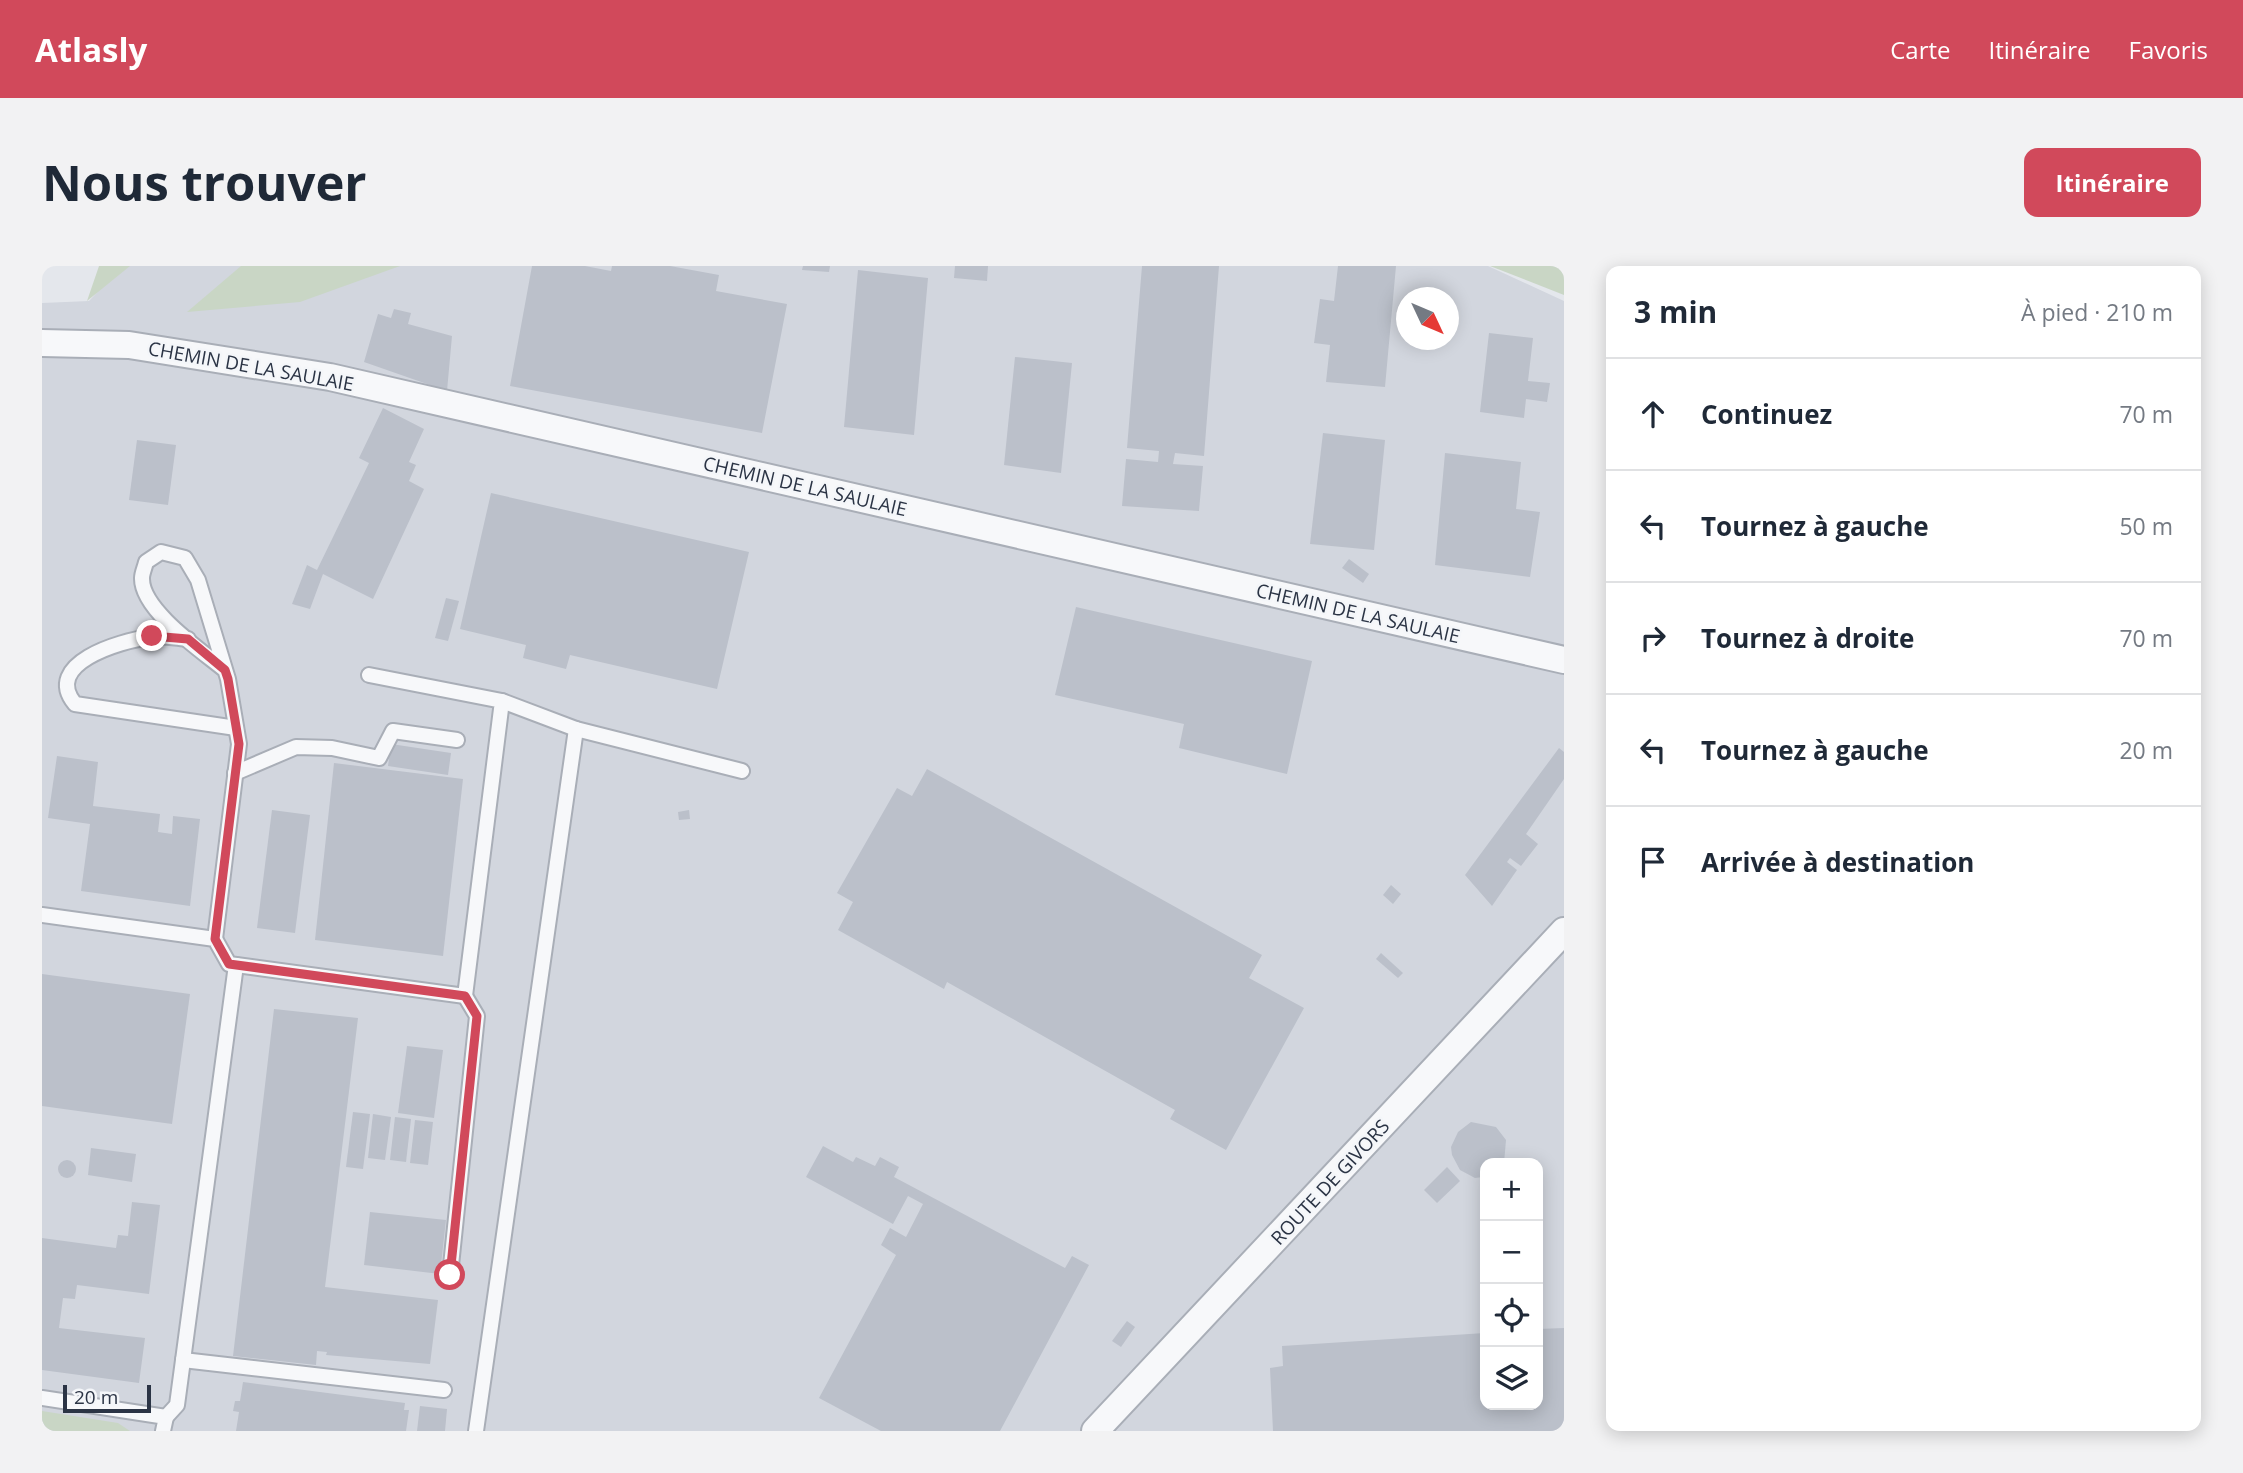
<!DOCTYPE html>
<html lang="fr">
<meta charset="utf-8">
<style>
body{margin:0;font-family:"Open Sans",sans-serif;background:#f2f2f3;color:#1f2937}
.controls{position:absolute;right:21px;bottom:21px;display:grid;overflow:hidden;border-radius:14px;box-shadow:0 4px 18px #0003}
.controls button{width:63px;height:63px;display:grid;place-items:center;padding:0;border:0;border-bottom:2px solid #e0e1e3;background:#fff;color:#1f2937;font:35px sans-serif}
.compass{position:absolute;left:1354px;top:21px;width:63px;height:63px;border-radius:50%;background:#fff;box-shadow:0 4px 18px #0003;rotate:134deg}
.scale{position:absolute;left:21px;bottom:18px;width:88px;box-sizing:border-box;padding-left:7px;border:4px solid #2b3445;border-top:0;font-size:19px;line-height:24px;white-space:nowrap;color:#2b3445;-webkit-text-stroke:5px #f4f6f9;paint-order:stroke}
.stop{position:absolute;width:21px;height:21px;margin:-16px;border:5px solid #d1495b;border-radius:50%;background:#fff}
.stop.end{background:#d1495b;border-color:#fff;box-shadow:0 2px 7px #0008}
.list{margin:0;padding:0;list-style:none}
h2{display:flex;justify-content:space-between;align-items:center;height:91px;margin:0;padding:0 28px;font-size:30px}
h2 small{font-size:23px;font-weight:400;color:#747a83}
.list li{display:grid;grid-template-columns:46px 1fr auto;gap:21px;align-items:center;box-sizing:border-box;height:112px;padding:0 28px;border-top:2px solid #e0e1e3}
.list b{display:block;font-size:26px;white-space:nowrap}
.list em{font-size:23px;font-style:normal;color:#747a83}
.icon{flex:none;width:38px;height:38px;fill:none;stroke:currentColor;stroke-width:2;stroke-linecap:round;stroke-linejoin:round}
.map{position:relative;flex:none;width:1522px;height:1165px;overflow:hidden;border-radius:14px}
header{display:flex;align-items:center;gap:42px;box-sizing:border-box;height:98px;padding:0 35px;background:#d1495b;color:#fff}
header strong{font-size:33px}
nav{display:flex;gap:38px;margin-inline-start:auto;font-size:24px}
.intro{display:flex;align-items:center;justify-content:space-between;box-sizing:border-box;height:168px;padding:0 42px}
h1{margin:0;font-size:49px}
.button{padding:18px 32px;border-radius:14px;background:#d1495b;color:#fff;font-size:24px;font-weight:700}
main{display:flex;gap:42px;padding:0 42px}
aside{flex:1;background:#fff;border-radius:14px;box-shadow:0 4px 18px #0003}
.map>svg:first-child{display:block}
</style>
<header>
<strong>Atlasly</strong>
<nav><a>Carte</a><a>Itinéraire</a><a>Favoris</a></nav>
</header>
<div class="intro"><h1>Nous trouver</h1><a class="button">Itinéraire</a></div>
<main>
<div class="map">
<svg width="1522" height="1165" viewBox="0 0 1522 1165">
<rect width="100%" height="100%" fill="#e4e7ec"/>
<path fill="#d2d6de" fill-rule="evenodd" d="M80 0H1446L1522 35V1165H0V37L47 35ZM1364 32H1406V74H1364ZM1443 897H1496V1139H1443Z"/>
<g fill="#c9d6c5">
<polygon points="57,0 88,0 45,35"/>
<polygon points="199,0 358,0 258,36 145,46"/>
<polygon points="1448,0 1522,0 1522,29"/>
<polygon points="0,1145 76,1157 88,1165 0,1165"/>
</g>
<g fill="#bbc0ca">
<polygon points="490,0 543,0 569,5 570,0 628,0 677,9 674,25 745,38 720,167 468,120"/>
<polygon points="761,0 788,0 787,6 760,4"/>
<polygon points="913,0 946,0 945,15 912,12"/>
<polygon points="1100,0 1177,0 1162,190 1133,187 1131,198 1161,200 1157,245 1080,240 1084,193 1116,196 1117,185 1085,182"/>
<polygon points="1296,0 1354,0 1343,121 1284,116 1288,79 1272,77 1278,33 1292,35"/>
<polygon points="816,4 886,12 872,169 802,161"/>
<polygon points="352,43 369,47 366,58 410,70 405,125 322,96 336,48 349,52"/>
<polygon points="1447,67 1491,72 1486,115 1508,117 1505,136 1484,133 1482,152 1438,146"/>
<polygon points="973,91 1030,97 1019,207 962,199"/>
<polygon points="341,142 382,163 367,196 374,199 367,215 382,223 331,333 281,308 268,343 250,338 265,299 275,304 327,197 317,192"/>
<polygon points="1281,167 1343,174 1332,284 1268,278"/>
<polygon points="95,174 134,179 126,239 87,234"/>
<polygon points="1403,187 1479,196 1474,243 1498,246 1488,311 1393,299"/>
<polygon points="449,227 707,286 675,423 528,389 524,403 481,392 484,379 418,363"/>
<polygon points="1307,293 1327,308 1321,317 1300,302"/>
<polygon points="404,332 417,335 406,375 393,372"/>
<polygon points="1034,341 1270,395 1245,508 1137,482 1142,458 1013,429"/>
<polygon points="349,478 409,487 406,509 346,500"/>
<polygon points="1517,482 1522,486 1522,513 1484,568 1496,578 1479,600 1468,592 1465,596 1475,604 1450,640 1423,609"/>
<polygon points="15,490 56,496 51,540 118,548 116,566 130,568 131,550 158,553 148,640 39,625 48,558 6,552"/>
<polygon points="292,497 421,513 401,690 273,674"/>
<polygon points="885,503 1220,689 1207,712 1262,742 1184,884 1128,853 1133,844 905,716 902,723 796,664 811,636 795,627 855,522 870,530"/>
<polygon points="230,544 268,549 253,667 215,662"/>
<polygon points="647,544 648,553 637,554 636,546"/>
<polygon points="1349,619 1359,628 1351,638 1341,629"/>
<polygon points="1339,687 1361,707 1356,712 1334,693"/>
<polygon points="0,708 148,728 130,858 0,840"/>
<polygon points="232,743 316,752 283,1021 396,1034 388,1098 284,1089 285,1086 275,1085 274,1099 191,1090"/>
<polygon points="365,780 401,784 392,852 356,847"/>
<polygon points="311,846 328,848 321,903 304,901"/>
<polygon points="331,848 349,851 343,894 326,892"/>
<polygon points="353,851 369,853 364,896 348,894"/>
<polygon points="373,854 391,856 386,899 368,897"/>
<polygon points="1429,856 1454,861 1464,874 1462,897 1443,897 1441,911 1433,912 1418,904 1410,889 1409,881 1416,866"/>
<polygon points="781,880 811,896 814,891 833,900 838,891 857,901 852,911 1023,1002 1030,990 1047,999 958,1165 839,1165 777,1132 854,989 839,979 848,962 864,971 881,938 866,930 851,958 764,911"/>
<polygon points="49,882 94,888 90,916 46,909"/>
<circle cx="25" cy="903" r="9"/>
<polygon points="1405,901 1418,915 1395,937 1382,924"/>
<polygon points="90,936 118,939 107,1028 35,1019 33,1033 21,1032 17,1062 103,1072 97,1117 0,1104 0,972 74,982 76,969 86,970"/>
<polygon points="328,946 404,954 398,1008 322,999"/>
<polygon points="1085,1055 1093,1061 1079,1081 1070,1075"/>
<polygon points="1522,1062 1522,1165 1231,1165 1228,1102 1241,1100 1240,1080 1443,1067 1443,1139 1496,1139 1496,1063"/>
<polygon points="201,1116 363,1137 362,1144 367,1144 364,1165 194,1165 197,1146 191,1145 193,1135 198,1135"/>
<polygon points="378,1140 405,1143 403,1165 375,1165"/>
</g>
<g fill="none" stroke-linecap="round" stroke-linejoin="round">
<g stroke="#a9aeb7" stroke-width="18">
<g id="service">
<path d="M146 373C134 372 120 369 108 371 77 375 0 398 33 438L194 462"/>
<polyline points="460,435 534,463"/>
<polyline points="193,507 254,481 290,482 337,492 351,465 415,474"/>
<polyline points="0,649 173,673 187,698 423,730 460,435 327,409"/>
<path d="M173 673 197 478 186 413 156 314 143 292 119 286 104 296C103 301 100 307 100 312 99 344 160 385 183 404"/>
<polyline points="408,1009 435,750 423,730"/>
<polyline points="141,1094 402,1124"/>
<polyline points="0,1132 124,1151 121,1165"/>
<polyline points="124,1151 135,1139 194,699"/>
<polyline points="434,1165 534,463 700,505"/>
</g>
</g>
<g stroke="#a9aeb7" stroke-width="30">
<g id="minor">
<polyline points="0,77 87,79 288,111 1522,394"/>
<polyline points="1053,1165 1522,665"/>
</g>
</g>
<use href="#service" stroke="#f7f8fa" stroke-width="14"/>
<use href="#minor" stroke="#f7f8fa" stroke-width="26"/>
</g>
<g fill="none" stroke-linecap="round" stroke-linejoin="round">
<polyline stroke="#d1495b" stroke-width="9" points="110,370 146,373 183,404 186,413 197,478 173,673 187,698 423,730 435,750 408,1009"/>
</g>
<g text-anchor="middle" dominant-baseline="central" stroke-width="5" stroke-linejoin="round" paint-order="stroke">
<g font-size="19" fill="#2b3445" stroke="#f4f6f9">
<text transform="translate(209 100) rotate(10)">CHEMIN DE LA SAULAIE</text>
<text transform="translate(763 220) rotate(13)">CHEMIN DE LA SAULAIE</text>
<text transform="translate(1316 347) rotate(13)">CHEMIN DE LA SAULAIE</text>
<text transform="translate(1288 916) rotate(-47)">ROUTE DE GIVORS</text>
</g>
</g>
</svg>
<div class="controls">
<button>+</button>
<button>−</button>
<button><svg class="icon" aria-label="locate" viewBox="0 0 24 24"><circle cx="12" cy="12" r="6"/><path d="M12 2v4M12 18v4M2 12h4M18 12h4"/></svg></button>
<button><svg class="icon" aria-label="layers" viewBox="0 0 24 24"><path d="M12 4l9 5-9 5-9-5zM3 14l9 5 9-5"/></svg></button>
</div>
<svg class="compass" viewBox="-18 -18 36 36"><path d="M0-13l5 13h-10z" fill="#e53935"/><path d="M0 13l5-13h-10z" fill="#747a83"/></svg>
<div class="scale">20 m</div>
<div class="stop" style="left:408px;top:1009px"></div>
<div class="stop end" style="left:110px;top:370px"></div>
</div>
<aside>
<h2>3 min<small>À pied · 210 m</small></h2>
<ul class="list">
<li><svg class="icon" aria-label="ahead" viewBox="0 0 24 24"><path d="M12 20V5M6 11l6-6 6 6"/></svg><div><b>Continuez</b></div><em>70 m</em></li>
<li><svg class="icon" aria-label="left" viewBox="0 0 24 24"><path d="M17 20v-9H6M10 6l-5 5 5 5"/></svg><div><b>Tournez à gauche</b></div><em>50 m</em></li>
<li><svg class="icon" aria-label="right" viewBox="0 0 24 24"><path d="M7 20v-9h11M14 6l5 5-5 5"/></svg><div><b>Tournez à droite</b></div><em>70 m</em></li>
<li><svg class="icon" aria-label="left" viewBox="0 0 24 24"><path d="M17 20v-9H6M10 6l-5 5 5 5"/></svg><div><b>Tournez à gauche</b></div><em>20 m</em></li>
<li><svg class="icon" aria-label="arrive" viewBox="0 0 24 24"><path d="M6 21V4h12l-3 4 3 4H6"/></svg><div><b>Arrivée à destination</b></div></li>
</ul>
</aside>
</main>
